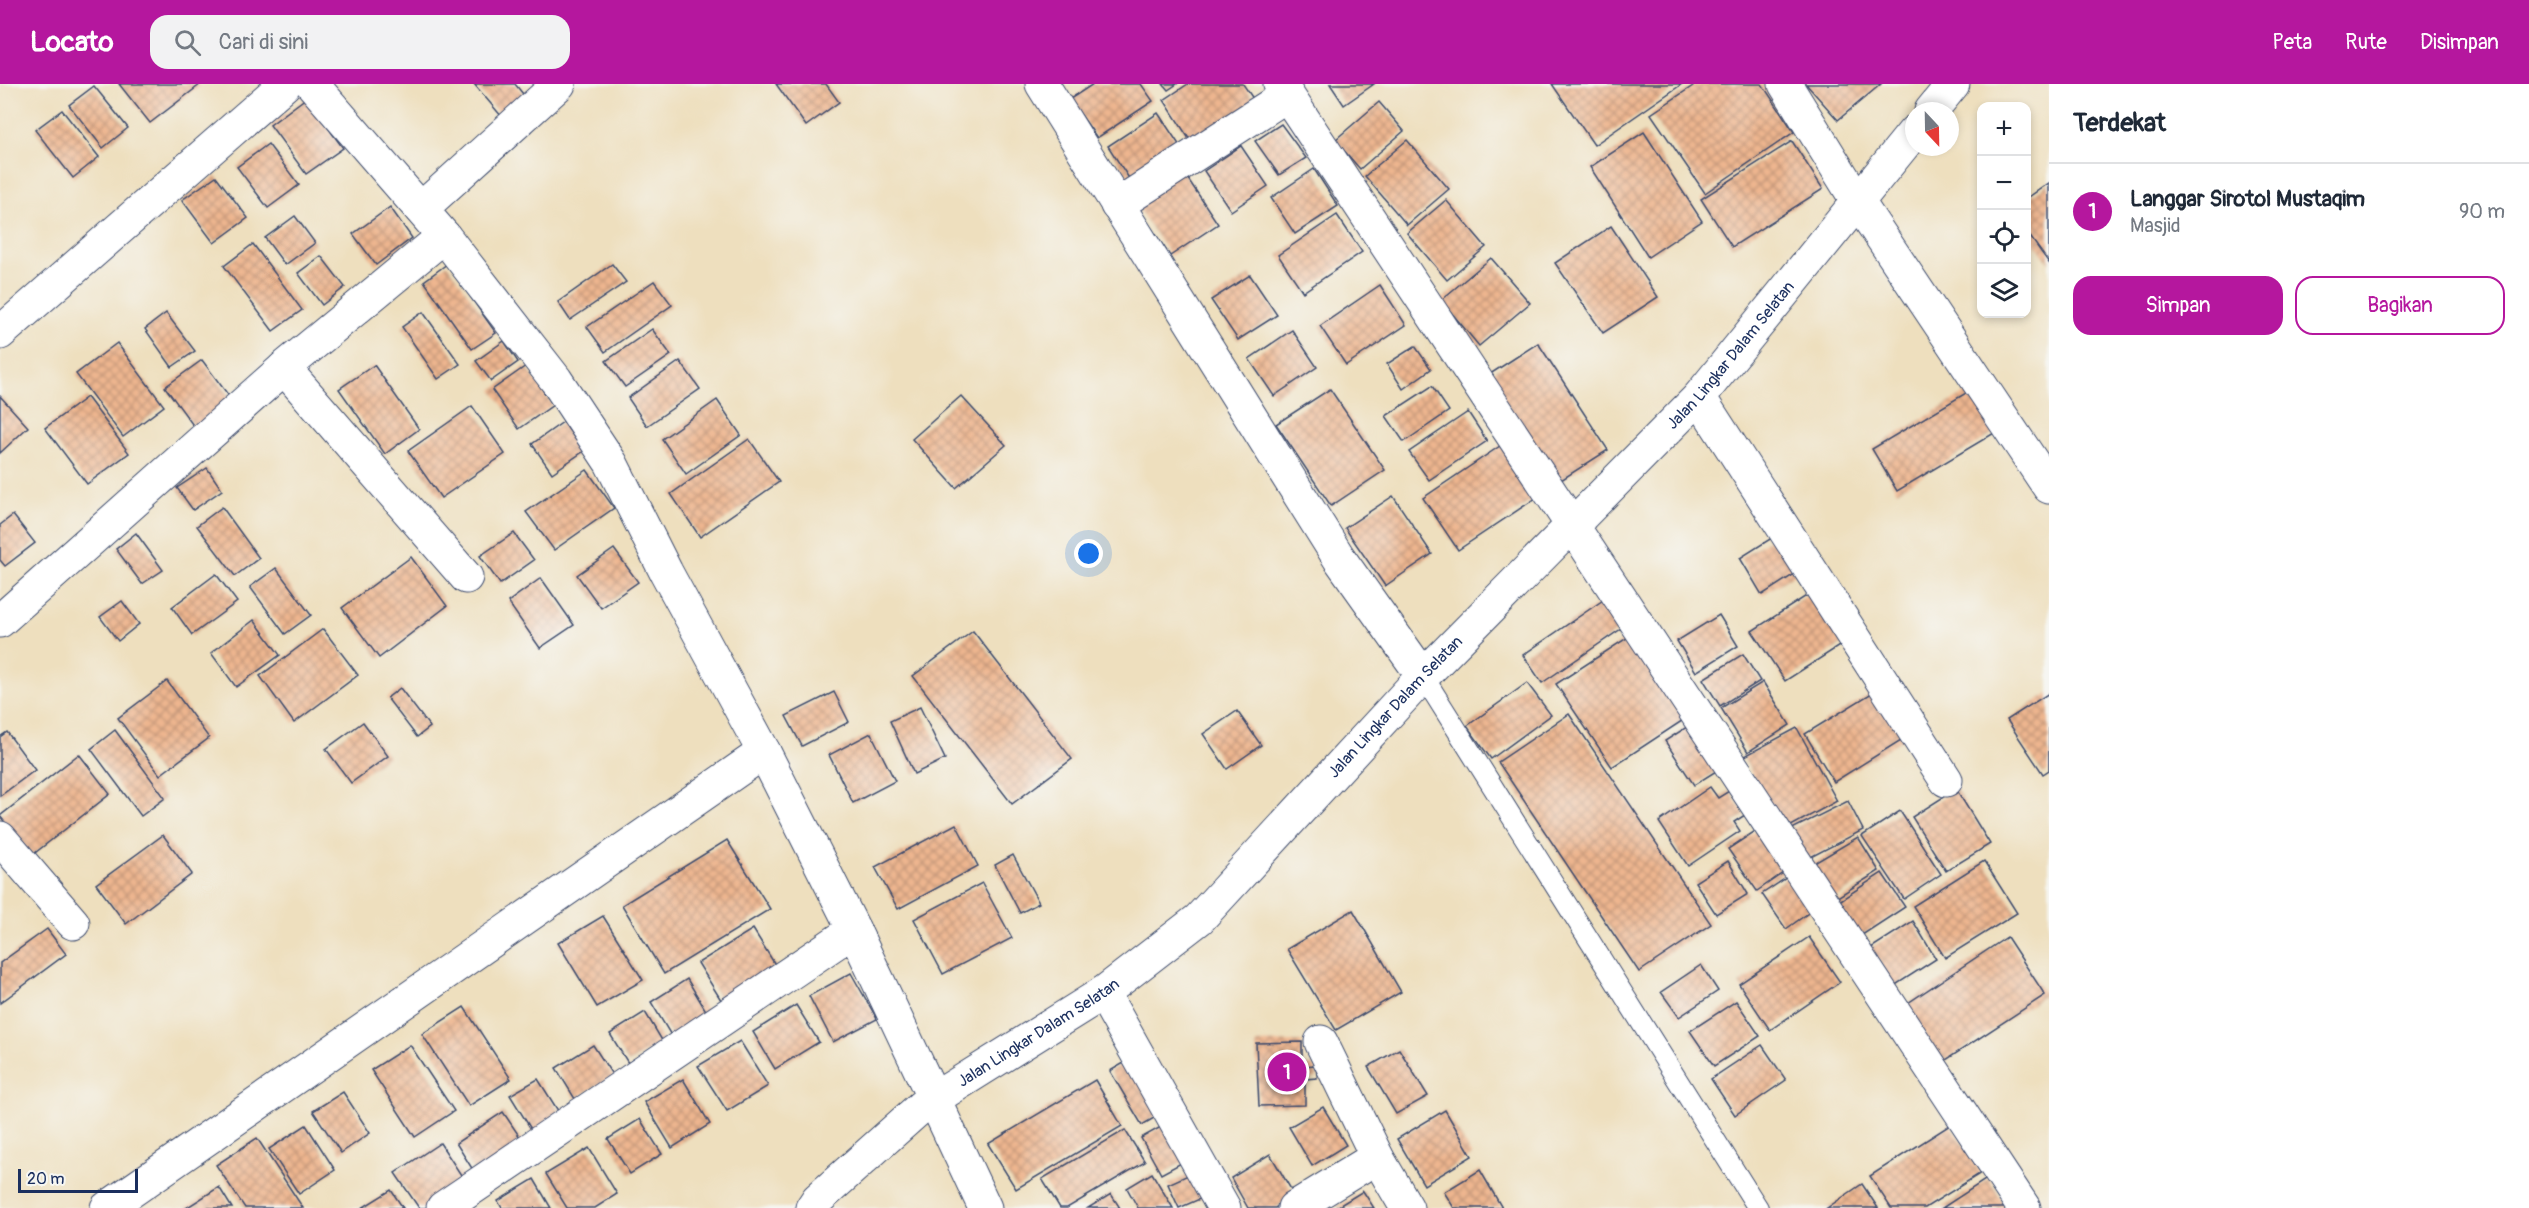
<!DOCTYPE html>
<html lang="id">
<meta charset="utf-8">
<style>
body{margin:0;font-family:Pangolin,sans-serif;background:#f2f2f3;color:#1f2937}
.controls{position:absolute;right:18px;top:18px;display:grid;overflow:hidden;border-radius:12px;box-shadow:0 3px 9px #0003}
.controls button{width:54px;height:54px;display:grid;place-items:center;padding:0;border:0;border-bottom:2px solid #e0e1e3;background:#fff;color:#1f2937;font:30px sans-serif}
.compass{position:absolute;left:1905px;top:18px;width:54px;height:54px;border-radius:50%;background:#fff;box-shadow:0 3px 9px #0003;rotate:158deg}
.scale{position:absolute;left:18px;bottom:15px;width:120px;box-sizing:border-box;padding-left:6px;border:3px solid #1b2f5e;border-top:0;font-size:16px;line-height:21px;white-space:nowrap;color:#1b2f5e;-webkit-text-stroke:4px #f6f6f2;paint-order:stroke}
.you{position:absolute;left:1089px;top:470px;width:21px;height:21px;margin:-15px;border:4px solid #fff;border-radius:50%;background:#1a73e8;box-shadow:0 0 0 9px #1a73e833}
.badge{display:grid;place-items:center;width:39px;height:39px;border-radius:50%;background:#b5179e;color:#fff;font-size:20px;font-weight:700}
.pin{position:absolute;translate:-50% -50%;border:3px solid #fff;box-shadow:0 2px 6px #0006}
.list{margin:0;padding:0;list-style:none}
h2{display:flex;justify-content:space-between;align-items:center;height:78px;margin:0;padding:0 24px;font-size:26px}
h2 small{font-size:20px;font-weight:400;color:#747a83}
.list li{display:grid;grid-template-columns:39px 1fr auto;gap:18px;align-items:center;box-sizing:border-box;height:96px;padding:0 24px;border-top:2px solid #e0e1e3}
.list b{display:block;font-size:22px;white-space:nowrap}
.list p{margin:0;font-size:20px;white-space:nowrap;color:#747a83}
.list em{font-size:20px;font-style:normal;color:#747a83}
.actions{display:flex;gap:12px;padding:18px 24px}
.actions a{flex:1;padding:14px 0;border:2px solid #b5179e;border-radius:18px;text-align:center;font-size:21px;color:#b5179e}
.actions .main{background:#b5179e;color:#fff}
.icon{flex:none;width:33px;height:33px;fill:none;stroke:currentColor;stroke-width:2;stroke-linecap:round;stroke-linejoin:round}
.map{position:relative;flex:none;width:2049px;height:1124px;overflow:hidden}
header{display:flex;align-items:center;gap:36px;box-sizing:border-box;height:84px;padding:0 30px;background:#b5179e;color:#fff}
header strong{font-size:28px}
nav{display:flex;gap:33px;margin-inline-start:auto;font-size:21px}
.search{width:420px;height:54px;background:#f2f2f3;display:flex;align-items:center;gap:15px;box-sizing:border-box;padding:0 21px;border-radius:18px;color:#747a83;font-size:22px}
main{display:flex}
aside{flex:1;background:#fff}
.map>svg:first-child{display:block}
</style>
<header>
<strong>Locato</strong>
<div class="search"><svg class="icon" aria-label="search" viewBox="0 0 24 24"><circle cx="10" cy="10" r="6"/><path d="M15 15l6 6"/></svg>Cari di sini</div>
<nav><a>Peta</a><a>Rute</a><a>Disimpan</a></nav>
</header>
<main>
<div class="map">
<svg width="2049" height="1124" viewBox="0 0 2049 1124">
<defs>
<pattern id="building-cross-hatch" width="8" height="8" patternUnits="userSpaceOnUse" patternTransform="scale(1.5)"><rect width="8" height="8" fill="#eeb68f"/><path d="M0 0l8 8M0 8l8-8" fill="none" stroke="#c09478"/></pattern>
</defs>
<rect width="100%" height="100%" fill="#f6f6f2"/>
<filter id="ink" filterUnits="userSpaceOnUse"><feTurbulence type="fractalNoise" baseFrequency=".0167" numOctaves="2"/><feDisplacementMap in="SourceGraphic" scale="12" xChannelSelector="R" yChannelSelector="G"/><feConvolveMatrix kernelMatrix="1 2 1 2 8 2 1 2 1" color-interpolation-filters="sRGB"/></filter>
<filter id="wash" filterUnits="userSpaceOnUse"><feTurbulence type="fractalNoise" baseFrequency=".008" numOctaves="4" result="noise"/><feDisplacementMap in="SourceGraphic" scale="24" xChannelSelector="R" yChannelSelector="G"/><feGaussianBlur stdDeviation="1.35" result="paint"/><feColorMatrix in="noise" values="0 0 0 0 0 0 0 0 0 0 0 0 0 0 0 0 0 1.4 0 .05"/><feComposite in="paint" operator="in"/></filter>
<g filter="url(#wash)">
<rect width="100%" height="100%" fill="#eedfbe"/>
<g id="blocks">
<g fill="url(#building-cross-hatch)">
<polygon points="119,0 201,0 150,39"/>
<polygon points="474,0 515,0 531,20 508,40"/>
<polygon points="776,0 826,0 839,18 806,42"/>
<polygon points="1093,0 1141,0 1153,17 1097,54 1070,15"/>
<polygon points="1163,0 1177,0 1168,6"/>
<polygon points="1188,0 1243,0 1256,19 1193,61 1164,16"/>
<polygon points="1330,0 1374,0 1344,21"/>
<polygon points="1552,0 1682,0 1594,61"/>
<polygon points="1696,0 1762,0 1794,48 1705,109 1651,30"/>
<polygon points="1806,0 1881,0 1838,36"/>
<polygon points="94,2 128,44 103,64 69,21"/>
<polygon points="306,14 343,64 306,90 270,41"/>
<polygon points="1379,18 1404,47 1360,85 1335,56"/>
<polygon points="62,26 99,73 73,94 35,46"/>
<polygon points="1158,29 1182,65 1132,99 1108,62"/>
<polygon points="1281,40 1306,74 1279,91 1255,57"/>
<polygon points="1644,48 1702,137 1648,173 1590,83"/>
<polygon points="1407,56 1449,105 1407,141 1365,92"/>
<polygon points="1792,57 1823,105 1732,163 1701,115"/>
<polygon points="268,60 299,101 268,124 237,83"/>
<polygon points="1241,62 1268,102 1231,127 1204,87"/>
<polygon points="1180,83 1218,140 1170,172 1132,115"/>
<polygon points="1314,85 1338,122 1295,150 1271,114"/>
<polygon points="216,92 248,134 214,159 182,116"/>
<polygon points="2049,99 2049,179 2026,147 2026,115"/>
<polygon points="1446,116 1486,163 1447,196 1407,149"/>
<polygon points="390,123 412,154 376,181 353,150"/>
<polygon points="1337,131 1362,168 1303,208 1278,171"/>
<polygon points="295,132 315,159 285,181 265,154"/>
<polygon points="1611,142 1658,213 1603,249 1555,179"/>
<polygon points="253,160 302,226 273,247 224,182"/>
<polygon points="321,172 345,203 322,221 298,189"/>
<polygon points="1491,174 1530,219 1479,262 1441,216"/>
<polygon points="447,180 496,249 472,265 424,197"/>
<polygon points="612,180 626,198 570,236 558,218"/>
<polygon points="1250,191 1277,231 1238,256 1211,216"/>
<polygon points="654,197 672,221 605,268 587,243"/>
<polygon points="1380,201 1406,241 1346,281 1320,242"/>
<polygon points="423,228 460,280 438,295 402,243"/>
<polygon points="166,229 195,267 172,283 145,245"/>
<polygon points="652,245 671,271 625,303 606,277"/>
<polygon points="1292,246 1317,283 1274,312 1249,275"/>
<polygon points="504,257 518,278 491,297 476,277"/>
<polygon points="117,259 164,322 123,353 76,290"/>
<polygon points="1538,259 1608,366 1558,398 1487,292"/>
<polygon points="1415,262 1431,285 1403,305 1387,280"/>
<polygon points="202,276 232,316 195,344 165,303"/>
<polygon points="680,277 700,305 647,342 628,314"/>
<polygon points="374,281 419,345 385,370 339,305"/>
<polygon points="526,282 553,321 519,345 492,306"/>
<polygon points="1432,302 1449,327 1404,358 1386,332"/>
<polygon points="1330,305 1385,386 1331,422 1276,340"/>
<polygon points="1971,306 1996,348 1897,407 1872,365"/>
<polygon points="0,312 28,343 0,369"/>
<polygon points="961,312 1006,361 956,404 912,355"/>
<polygon points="87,313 129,369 87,400 45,344"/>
<polygon points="717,316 741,351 686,390 662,355"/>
<polygon points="472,322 505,370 441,414 408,367"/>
<polygon points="1468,328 1487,357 1429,396 1409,368"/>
<polygon points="563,338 584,367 552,389 532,360"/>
<polygon points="749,355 779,398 700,453 671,410"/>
<polygon points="1503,360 1539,412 1458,466 1423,414"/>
<polygon points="207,384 222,406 193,426 177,404"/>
<polygon points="587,386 614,424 554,466 526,428"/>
<polygon points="1393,412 1432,470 1385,502 1345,444"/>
<polygon points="222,423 259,474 235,492 197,442"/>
<polygon points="13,431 35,459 5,482 0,476 0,441"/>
<polygon points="136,449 163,486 142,500 116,465"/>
<polygon points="514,449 534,476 500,500 480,472"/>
<polygon points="1778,450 1801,486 1762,511 1740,474"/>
<polygon points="614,465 638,498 601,524 577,491"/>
<polygon points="411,473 447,522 379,574 342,524"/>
<polygon points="276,484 311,531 285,550 250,503"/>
<polygon points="216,490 237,518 192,551 172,523"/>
<polygon points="541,494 574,541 540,564 508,518"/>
<polygon points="1814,507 1847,557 1785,597 1752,547"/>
<polygon points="1612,510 1631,538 1542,599 1523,571"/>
<polygon points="122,517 139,540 118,557 100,533"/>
<polygon points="1719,531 1738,562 1696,588 1677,557"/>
<polygon points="254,536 280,571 236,603 211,569"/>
<polygon points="323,545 358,591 294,639 260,592"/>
<polygon points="973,547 1072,675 1012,720 913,592"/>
<polygon points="1636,548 1691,631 1612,683 1556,600"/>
<polygon points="1743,570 1760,597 1720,622 1703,595"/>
<polygon points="167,597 209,654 160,691 118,634"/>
<polygon points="1763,598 1790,641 1748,668 1721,624"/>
<polygon points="1527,599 1551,631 1491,675 1467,642"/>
<polygon points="400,604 430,643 417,653 387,614"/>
<polygon points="1880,604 1909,651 1834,698 1805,650"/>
<polygon points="834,608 849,638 802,662 786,632"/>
<polygon points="2049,609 2049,686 2043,690 2007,636"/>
<polygon points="920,623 945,675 914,690 890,637"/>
<polygon points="1237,627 1261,661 1227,685 1203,650"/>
<polygon points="1569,630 1711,840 1639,888 1498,678"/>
<polygon points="363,638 388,672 351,699 326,665"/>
<polygon points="1693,639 1721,684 1694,701 1665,657"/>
<polygon points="1797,644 1837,717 1782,747 1743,673"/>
<polygon points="115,646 165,714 141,732 91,665"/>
<polygon points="7,648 35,686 0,712 0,653"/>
<polygon points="871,649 895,697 853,719 829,671"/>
<polygon points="79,670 110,710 31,772 0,732"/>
<polygon points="1710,703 1718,714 1729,707 1745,731 1734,738 1740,747 1688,782 1659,738"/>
<polygon points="1956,705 1990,760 1946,787 1912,733"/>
<polygon points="1848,717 1863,746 1801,778 1786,748"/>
<polygon points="1900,727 1941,790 1904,815 1862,752"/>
<polygon points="956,740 978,782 898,825 875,783"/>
<polygon points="1766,740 1793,782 1757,807 1728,765"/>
<polygon points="163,751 192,790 126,840 96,800"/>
<polygon points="1858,753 1879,787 1828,819 1806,784"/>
<polygon points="727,756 770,825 664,890 622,821"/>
<polygon points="1013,771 1039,819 1020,829 995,781"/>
<polygon points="1728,777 1748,810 1716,830 1695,798"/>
<polygon points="1984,777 2017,829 1945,874 1913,822"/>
<polygon points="1795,788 1818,822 1786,845 1762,810"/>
<polygon points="1882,789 1905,823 1853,857 1830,823"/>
<polygon points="982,799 1012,854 943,890 914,835"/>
<polygon points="1353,826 1401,908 1336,946 1287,865"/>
<polygon points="603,832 643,896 597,923 558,859"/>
<polygon points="1913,837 1936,875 1894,902 1871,864"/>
<polygon points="47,845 66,870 0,919 0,879"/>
<polygon points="753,845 776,882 721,916 698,879"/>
<polygon points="1809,853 1840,898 1770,946 1739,900"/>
<polygon points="2007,853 2045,911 1943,978 1905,921"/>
<polygon points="1701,881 1718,907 1679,933 1661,908"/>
<polygon points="851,889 877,935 833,958 809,912"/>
<polygon points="687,895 708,930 672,953 651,918"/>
<polygon points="1736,917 1760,952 1714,982 1690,947"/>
<polygon points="796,921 819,958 775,985 753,948"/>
<polygon points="464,923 511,995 469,1022 422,950"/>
<polygon points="645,928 663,958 628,979 610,950"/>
<polygon points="740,957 768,1002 727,1027 698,982"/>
<polygon points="1302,958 1302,982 1316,981 1317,994 1305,995 1305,1021 1259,1022 1256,959"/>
<polygon points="410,961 454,1027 415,1053 371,986"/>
<polygon points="593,961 613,992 575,1015 556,984"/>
<polygon points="1762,961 1786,996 1735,1031 1711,995"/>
<polygon points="1399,965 1428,1012 1396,1030 1368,983"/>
<polygon points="1129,976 1161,1030 1142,1041 1110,987"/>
<polygon points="538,995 562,1033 534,1050 510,1011"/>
<polygon points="683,995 710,1040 672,1064 644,1018"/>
<polygon points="1095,996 1122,1042 1016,1105 988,1060"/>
<polygon points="343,1008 370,1049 341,1069 313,1027"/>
<polygon points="1323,1023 1346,1061 1312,1082 1289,1043"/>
<polygon points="1445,1026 1472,1072 1424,1101 1397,1055"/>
<polygon points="503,1028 526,1062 478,1094 456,1059"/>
<polygon points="640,1035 662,1070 630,1090 608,1055"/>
<polygon points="1168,1039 1187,1076 1161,1090 1141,1054"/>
<polygon points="306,1041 335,1086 299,1110 269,1065"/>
<polygon points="1950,1041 1981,1089 1925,1124 1891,1124 1870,1092"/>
<polygon points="1125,1046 1145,1078 1067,1124 1060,1124 1042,1095"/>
<polygon points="257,1054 303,1124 245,1124 216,1081"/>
<polygon points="440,1059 467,1100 431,1124 419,1124 395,1089"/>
<polygon points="589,1064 617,1110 595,1124 567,1124 546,1090"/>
<polygon points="1270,1070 1295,1112 1275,1124 1248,1124 1231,1094"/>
<polygon points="1480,1086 1502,1124 1454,1124 1444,1108"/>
<polygon points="1197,1087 1209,1111 1179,1124 1168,1100"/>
<polygon points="1152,1089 1173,1124 1138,1124 1127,1104"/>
<polygon points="1988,1094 2007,1124 1942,1124"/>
<polygon points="534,1095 551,1124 502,1124 498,1117"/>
<polygon points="1862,1100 1878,1124 1827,1124"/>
<polygon points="219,1103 232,1124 186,1124"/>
<polygon points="391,1106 403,1124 362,1124"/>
<polygon points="1363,1107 1374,1124 1338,1124 1337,1123"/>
<polygon points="1111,1110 1120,1124 1088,1124"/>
</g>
</g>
</g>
<g filter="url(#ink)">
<use href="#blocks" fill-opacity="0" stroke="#3b496c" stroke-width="1.5"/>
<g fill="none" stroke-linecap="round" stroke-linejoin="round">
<g stroke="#3b496c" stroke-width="22">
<polyline id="service" points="1423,592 1758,1124"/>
</g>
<g stroke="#3b496c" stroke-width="35">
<g id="minor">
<polyline points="312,0 444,152 556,296 611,379 666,488 764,668 854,846 934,1015"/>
<polyline points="1042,0 1339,474 1423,592"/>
<polyline points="1280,0 2024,1124"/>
<polyline points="1785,0 1858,118 2049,403"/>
<polyline points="1117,121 1287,11"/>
<polyline points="421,125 559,0"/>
<polyline points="0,249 285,0"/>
<polyline points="284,284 466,493"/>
<polyline points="1699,313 1946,696"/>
<polyline points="0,537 284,284 444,152"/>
<polyline points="0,754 73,839"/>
<polyline points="1103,909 1224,1124"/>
<polyline points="1321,958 1377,1073 1407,1124"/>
<polyline points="107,1124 764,668"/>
<polyline points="443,1124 854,846"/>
<polyline points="1294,1124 1377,1073"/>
</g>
</g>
<g stroke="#3b496c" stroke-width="35">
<polyline id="tertiary" points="934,1015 985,1124"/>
</g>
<g stroke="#3b496c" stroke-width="35">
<g id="primary">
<polyline points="1931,27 1953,0"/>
<path id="s1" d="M812 1124 818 1115 921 1023 1103 909 1199 835 1423 592 1699 313 1914 48"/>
</g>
</g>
<use href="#service" stroke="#fff" stroke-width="20"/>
<use href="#minor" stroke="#fff" stroke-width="33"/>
<use href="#tertiary" stroke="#fff" stroke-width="33"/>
<use href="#primary" stroke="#fff" stroke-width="33"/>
</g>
</g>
<g text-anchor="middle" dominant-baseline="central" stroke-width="4.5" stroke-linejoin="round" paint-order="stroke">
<g font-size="16" fill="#1b2f5e" stroke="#f6f6f2">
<text stroke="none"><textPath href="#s1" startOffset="1260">Jalan Lingkar Dalam Selatan</textPath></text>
<text stroke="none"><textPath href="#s1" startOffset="774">Jalan Lingkar Dalam Selatan</textPath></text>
<text stroke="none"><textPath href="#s1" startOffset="288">Jalan Lingkar Dalam Selatan</textPath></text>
</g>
</g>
</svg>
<div class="controls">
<button>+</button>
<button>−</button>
<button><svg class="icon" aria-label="locate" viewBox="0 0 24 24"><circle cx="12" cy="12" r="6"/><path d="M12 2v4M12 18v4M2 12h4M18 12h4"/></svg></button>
<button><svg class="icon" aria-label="layers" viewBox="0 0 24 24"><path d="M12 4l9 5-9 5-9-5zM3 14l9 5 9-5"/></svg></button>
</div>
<svg class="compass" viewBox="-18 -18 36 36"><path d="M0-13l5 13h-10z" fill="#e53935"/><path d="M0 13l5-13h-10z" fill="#747a83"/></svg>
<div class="scale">20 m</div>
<div class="you"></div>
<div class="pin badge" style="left:1287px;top:988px">1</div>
</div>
<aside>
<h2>Terdekat<small></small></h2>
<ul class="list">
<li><span class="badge">1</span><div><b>Langgar Sirotol Mustaqim</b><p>Masjid</p></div><em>90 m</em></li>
</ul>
<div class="actions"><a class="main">Simpan</a><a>Bagikan</a></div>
</aside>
</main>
